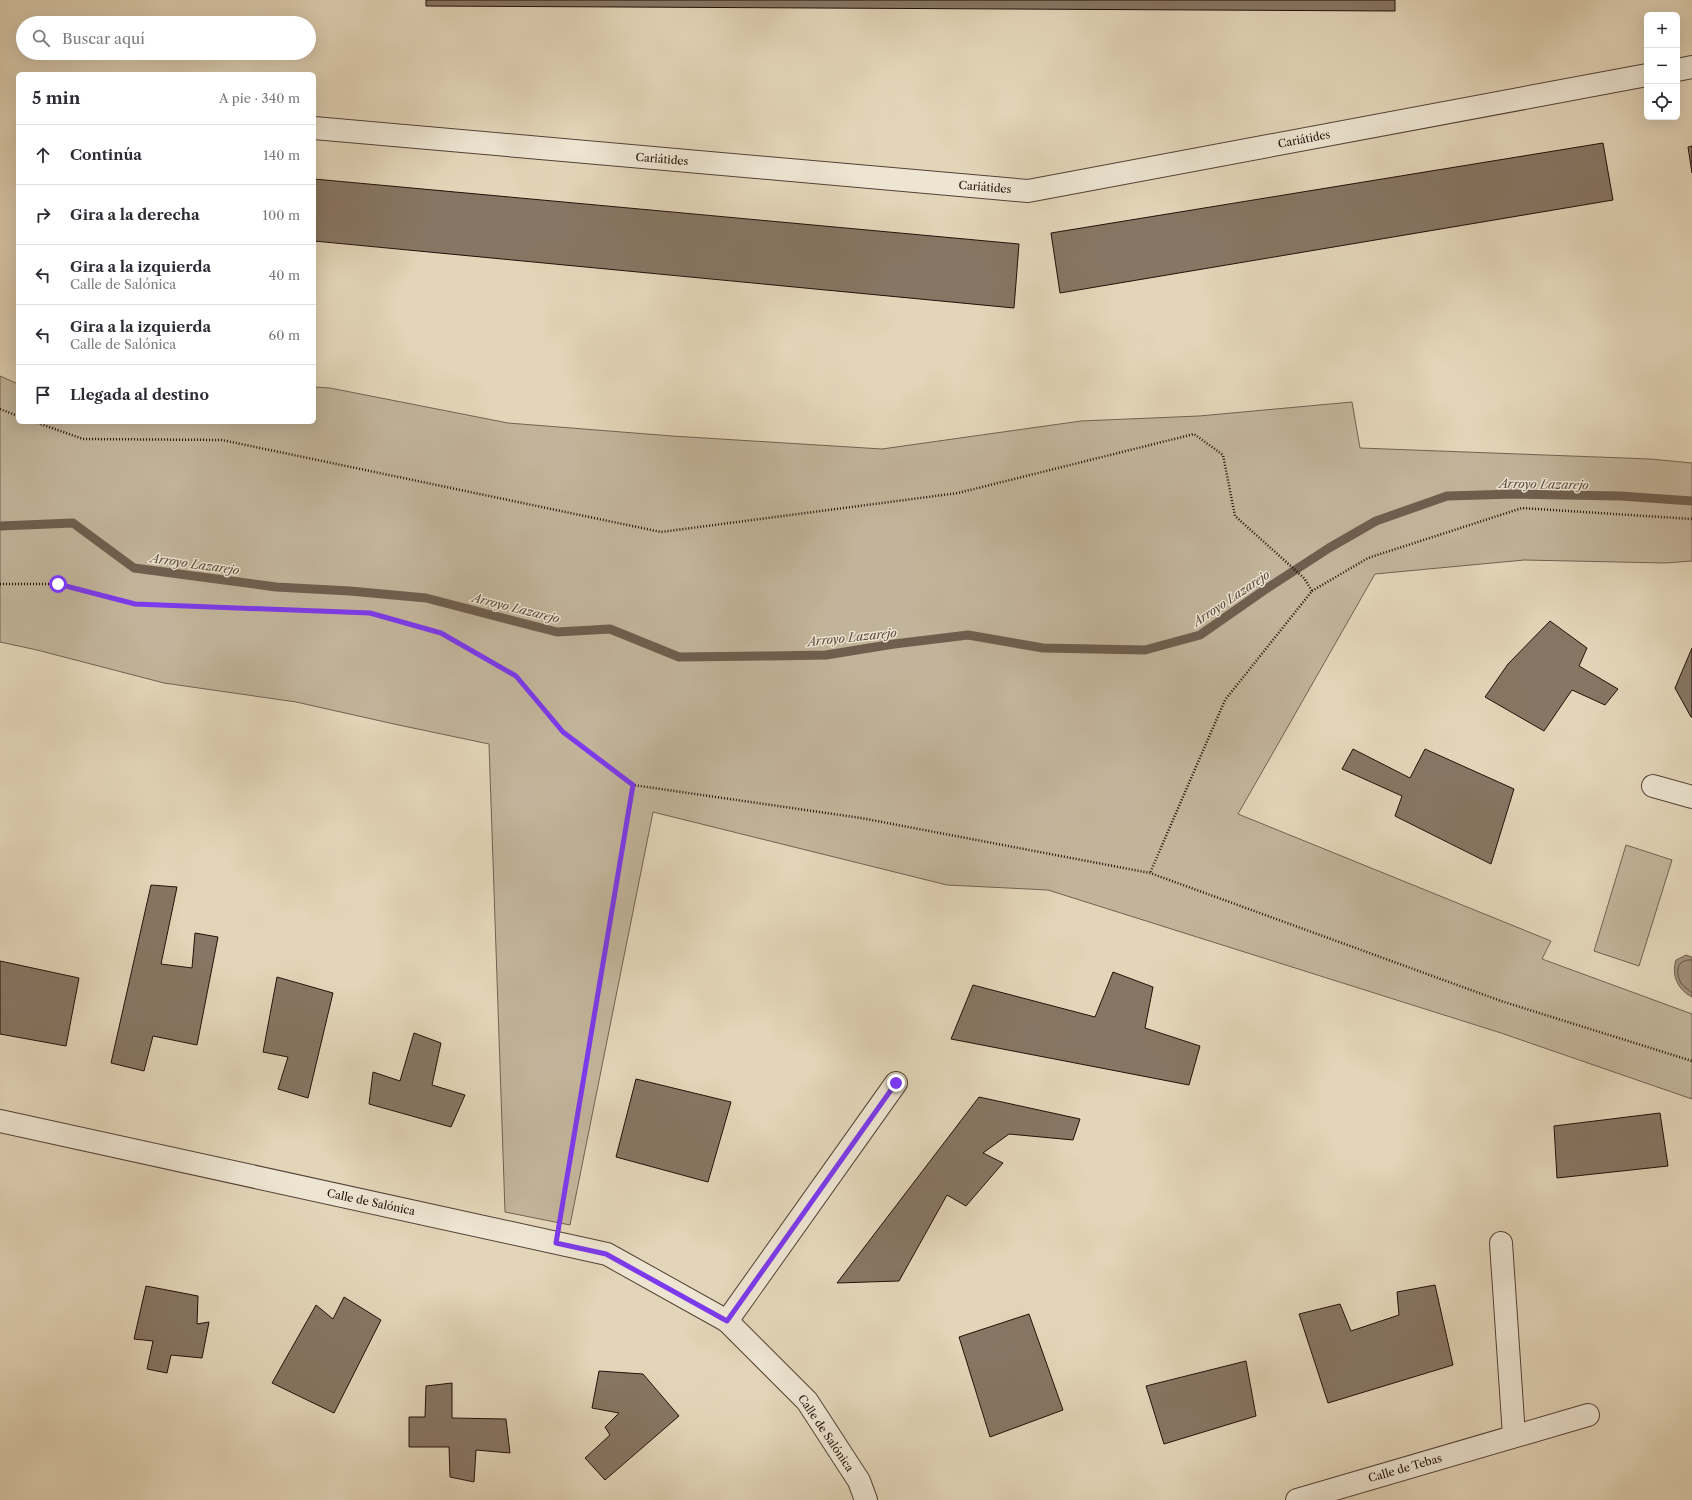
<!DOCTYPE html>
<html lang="es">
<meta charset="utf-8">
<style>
body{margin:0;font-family:"Libre Caslon Text",serif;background:#f2f2f3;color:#2b2b33}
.controls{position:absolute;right:12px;top:12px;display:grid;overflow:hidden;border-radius:6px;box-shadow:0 4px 16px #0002}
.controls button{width:36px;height:36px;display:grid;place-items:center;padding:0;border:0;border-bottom:1px solid #e1e1e2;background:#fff;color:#2b2b33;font:20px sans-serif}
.stop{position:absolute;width:12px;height:12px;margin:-9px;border:3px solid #7c3aed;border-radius:50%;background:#fff}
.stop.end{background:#7c3aed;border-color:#fff;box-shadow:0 1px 4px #0008}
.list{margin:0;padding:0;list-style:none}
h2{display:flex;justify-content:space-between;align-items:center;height:52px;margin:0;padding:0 16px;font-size:17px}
h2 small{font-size:13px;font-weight:400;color:#7c7c81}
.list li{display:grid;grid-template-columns:26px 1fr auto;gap:12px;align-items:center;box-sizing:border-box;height:60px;padding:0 16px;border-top:1px solid #e1e1e2}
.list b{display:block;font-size:15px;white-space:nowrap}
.list p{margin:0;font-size:13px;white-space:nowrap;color:#7c7c81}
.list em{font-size:13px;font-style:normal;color:#7c7c81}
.icon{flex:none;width:22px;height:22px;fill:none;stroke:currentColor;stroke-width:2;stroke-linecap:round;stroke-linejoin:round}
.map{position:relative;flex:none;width:1692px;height:1500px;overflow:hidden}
.search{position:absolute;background:#fff;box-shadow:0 4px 16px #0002;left:16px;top:16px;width:300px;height:44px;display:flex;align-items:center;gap:10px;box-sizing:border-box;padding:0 14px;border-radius:22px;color:#7c7c81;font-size:15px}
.panel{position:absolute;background:#fff;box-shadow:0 4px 16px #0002;left:16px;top:72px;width:300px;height:352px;border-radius:6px}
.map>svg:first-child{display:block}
</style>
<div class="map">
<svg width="1692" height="1500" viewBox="0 0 1692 1500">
<rect width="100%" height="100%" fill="#e3d5b8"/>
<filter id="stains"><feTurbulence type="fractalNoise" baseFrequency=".005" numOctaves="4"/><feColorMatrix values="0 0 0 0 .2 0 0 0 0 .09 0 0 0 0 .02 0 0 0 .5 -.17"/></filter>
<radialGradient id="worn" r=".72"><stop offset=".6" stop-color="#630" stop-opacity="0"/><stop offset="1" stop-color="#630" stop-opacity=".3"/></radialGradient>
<g fill="#c2b49a" stroke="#726252">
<polygon points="0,376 18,384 18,422 314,422 314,387 330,388 508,423 672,436 882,449 1081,421 1199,416 1352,402 1360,448 1650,459 1692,463 1692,561 1665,563 1524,560 1375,574 1238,814 1551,941 1542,959 1692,1014 1692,1099 1501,1033 1048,890 947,885 653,812 570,1225 505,1212 489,744 394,724 296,702 164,683 37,650 0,642"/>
<polygon points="1626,845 1672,860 1639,966 1594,951"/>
</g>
<path fill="#a2927c" stroke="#6f5e4e" d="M1686 955 1692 957V997C1678 990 1671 975 1676 960Z"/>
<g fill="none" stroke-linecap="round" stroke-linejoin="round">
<path stroke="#625142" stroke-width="1" d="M1692 960C1678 959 1675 969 1680 981 1682 986 1689 990 1692 993"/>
<polyline stroke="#6f5e4e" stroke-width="9" points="0,526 73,523 134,568 276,587 350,591 426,598 557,632 610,629 679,657 771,656 826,655 894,644 968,635 1043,648 1145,650 1200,635 1263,591 1329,548 1376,521 1447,496 1515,494 1620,496 1692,501"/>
</g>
<g fill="#877664" stroke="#231009">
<polygon points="426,0 1395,0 1395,11 426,6"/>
<polygon points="1603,143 1613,200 1060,293 1051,233"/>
<polygon points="1692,146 1692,173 1688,147"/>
<polygon points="314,179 1019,244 1014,308 314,241"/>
<polygon points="1550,621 1587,648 1579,666 1618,689 1605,705 1572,690 1544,731 1485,697 1508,664"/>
<polygon points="1692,648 1692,717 1691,717 1675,688"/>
<polygon points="1353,749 1410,778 1425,749 1514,789 1491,864 1395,816 1402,796 1342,769"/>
<polygon points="151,885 177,887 161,964 192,968 195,933 218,937 197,1045 153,1036 144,1071 111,1063"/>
<polygon points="0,961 79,978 66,1046 0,1034"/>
<polygon points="1113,972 1153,987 1145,1028 1200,1046 1189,1085 951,1039 973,985 1095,1017"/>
<polygon points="277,977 333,993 308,1098 278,1089 288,1057 263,1052"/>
<polygon points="414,1033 441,1043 432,1085 465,1095 451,1127 369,1104 373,1072 400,1081"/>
<polygon points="636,1079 731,1102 708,1182 616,1157"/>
<polygon points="979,1097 1080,1119 1073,1140 1009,1134 983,1153 1003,1163 966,1206 947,1195 899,1281 837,1283"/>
<polygon points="1660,1113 1668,1166 1557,1178 1554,1126"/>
<polygon points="1435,1285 1453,1365 1328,1403 1299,1314 1340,1304 1351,1331 1399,1315 1397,1292"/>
<polygon points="146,1286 198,1296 197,1324 209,1322 202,1358 171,1355 167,1373 147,1369 153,1341 134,1339"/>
<polygon points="344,1297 381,1320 334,1413 272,1383 316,1305 333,1319"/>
<polygon points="1029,1314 1063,1410 990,1437 959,1337"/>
<polygon points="1246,1361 1256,1416 1164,1444 1146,1386"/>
<polygon points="599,1371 643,1374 679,1416 605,1480 585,1458 610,1435 605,1427 619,1413 592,1408"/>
<polygon points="452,1383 452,1418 506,1419 510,1453 476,1450 474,1482 450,1477 449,1447 409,1447 409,1417 425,1417 426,1386"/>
</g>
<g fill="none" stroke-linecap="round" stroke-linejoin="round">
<g stroke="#534135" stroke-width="24">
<g id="minor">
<polyline points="1677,70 1692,67"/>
<polyline points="314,128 1028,191 1647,75"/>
<polyline points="1653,786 1692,797"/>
<polyline points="0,1121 607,1254 727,1321 807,1401 859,1481 866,1500"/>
<polyline points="1501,1243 1514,1436"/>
<polyline points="727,1321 896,1083"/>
<polyline points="1297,1500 1588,1415"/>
</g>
</g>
<g stroke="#231009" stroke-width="2.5" stroke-dasharray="1 2" stroke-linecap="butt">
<polyline points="0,409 18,416"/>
<polyline points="35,422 83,439 222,440 661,532 958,493 1194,434 1223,455 1235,516 1304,578 1312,591 1225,700 1150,873"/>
<polyline points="0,584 58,584 135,604 370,613 441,633 516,675 563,732 633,785 861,818 1150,873 1501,1001 1692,1061"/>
<polyline points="1312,591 1368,558 1522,508 1692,519"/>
<polyline points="561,1216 633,785"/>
</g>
<use href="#minor" stroke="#ede4d1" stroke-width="22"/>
</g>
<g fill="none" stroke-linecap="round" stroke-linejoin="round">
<polyline stroke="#7c3aed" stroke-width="5" points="58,584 135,604 370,613 441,633 516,676 563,732 633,785 556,1243 606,1254 727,1321 896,1083"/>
</g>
<g text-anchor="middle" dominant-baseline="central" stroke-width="3" stroke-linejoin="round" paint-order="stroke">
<g font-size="11" fill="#231009" stroke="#ede4d1">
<text transform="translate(1304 139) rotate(-11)">Cariátides</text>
<text transform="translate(662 159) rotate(5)">Cariátides</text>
<text transform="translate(985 187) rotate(5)">Cariátides</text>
<text transform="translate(371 1202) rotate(12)">Calle de Salónica</text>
<text transform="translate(826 1433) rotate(56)">Calle de Salónica</text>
<text transform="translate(1405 1468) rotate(-16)">Calle de Tebas</text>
</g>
<g font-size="12" font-style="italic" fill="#5c4a3d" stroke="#ede4d1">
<text transform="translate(1544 484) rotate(1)">Arroyo Lazarejo</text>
<text transform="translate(195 564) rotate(8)">Arroyo Lazarejo</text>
<text transform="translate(1231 598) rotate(-34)">Arroyo Lazarejo</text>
<text transform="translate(516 608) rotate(14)">Arroyo Lazarejo</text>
<text transform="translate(852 637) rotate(-6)">Arroyo Lazarejo</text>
</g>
</g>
<rect width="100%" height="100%" filter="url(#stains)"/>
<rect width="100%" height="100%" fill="url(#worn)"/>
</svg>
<div class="controls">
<button>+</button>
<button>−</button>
<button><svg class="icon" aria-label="locate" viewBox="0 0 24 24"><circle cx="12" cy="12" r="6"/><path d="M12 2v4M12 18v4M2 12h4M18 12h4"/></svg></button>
</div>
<div class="stop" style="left:58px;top:584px"></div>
<div class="stop end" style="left:896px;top:1083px"></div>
<div class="search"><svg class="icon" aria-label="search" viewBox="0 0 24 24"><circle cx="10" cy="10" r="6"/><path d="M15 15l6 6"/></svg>Buscar aquí</div>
<section class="panel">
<h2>5 min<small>A pie · 340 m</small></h2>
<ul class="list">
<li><svg class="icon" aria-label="ahead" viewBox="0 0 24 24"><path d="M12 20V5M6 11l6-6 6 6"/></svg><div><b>Continúa</b></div><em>140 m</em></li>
<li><svg class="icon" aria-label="right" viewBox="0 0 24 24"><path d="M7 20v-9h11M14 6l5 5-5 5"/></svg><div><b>Gira a la derecha</b></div><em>100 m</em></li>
<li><svg class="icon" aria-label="left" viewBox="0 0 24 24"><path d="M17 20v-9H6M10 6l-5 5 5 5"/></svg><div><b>Gira a la izquierda</b><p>Calle de Salónica</p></div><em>40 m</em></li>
<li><svg class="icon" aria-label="left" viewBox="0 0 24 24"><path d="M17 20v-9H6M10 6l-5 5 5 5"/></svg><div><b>Gira a la izquierda</b><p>Calle de Salónica</p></div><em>60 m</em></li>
<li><svg class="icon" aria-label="arrive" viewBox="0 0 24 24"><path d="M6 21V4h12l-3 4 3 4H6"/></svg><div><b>Llegada al destino</b></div></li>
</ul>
</section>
</div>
